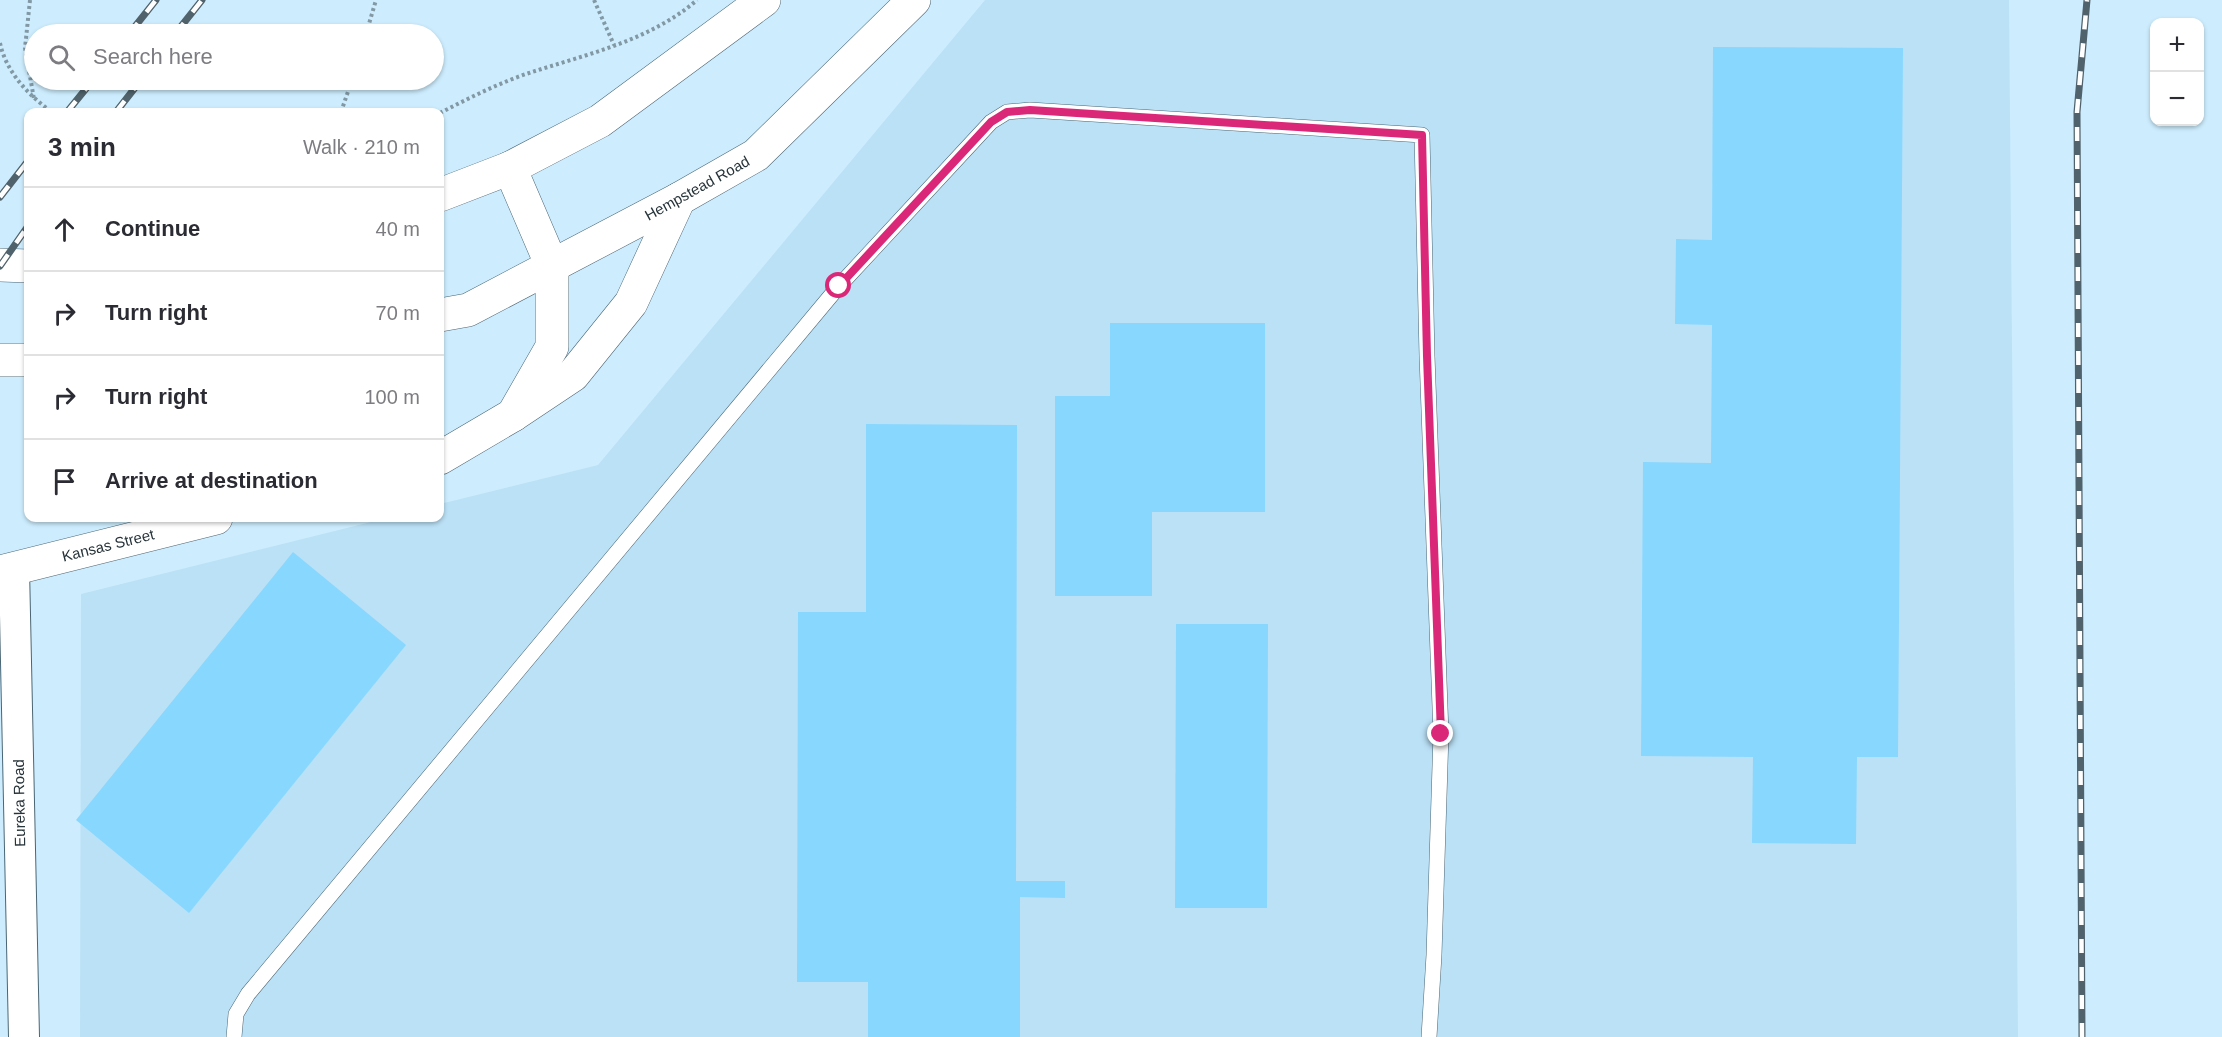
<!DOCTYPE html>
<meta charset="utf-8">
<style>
body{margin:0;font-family:Arial,sans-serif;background:#f7f7f7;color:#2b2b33}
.controls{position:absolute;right:18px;top:18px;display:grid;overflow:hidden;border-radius:12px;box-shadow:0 2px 4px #0004}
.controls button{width:54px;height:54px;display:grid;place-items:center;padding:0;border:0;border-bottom:2px solid #e1e1e2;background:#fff;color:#2b2b33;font:30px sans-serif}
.stop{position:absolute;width:18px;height:18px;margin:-14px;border:4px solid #db2777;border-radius:50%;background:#fff}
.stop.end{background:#db2777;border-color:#fff;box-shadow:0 2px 6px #0008}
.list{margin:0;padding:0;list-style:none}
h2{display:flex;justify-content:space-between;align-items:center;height:78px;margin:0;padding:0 24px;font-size:26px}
h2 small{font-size:20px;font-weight:400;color:#7c7c81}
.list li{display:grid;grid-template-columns:39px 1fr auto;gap:18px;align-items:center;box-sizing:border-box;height:84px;padding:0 24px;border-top:2px solid #e1e1e2}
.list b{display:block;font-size:22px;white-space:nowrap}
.list em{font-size:20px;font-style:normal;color:#7c7c81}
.icon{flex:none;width:33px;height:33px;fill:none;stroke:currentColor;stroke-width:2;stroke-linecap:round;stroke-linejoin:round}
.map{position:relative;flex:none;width:2222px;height:1037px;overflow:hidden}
.search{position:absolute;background:#fff;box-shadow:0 2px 4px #0004;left:24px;top:24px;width:420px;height:66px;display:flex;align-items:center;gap:15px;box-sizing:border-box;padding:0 21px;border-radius:33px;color:#7c7c81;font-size:22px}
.panel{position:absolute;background:#fff;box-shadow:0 2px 4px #0004;left:24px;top:108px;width:420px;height:414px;border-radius:12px}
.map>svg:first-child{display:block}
</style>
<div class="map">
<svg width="2222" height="1037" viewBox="0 0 2222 1037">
<rect width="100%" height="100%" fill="#cdedfe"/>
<polygon fill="#bbe1f6" points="985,0 2009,0 2018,1037 80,1037 81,594 387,518 440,518 440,504 598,465"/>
<g fill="#88d7fe">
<polygon points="1713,47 1903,48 1898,757 1857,757 1856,844 1752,843 1753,757 1641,756 1643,462 1711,463 1712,325 1675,324 1676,239 1712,240"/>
<polygon points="1110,323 1265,323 1265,512 1152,512 1152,596 1055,596 1055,396 1110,396"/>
<polygon points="866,424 1017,425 1016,881 1065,881 1065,898 1020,897 1020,1037 868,1037 868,982 797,982 798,612 866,612"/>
<polygon points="293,552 406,645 189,913 76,820"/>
<polygon points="1176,624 1268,624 1267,908 1175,908"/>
</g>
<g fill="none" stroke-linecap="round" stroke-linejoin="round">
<g stroke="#4a6675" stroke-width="16">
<polyline id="service" points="234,1037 236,1014 248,994 839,286 991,122 1007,112 1030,110 1422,135 1427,356 1441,734 1434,955 1429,1037"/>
</g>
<g stroke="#4a6675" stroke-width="32">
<polyline id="minor" points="14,568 24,1037"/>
</g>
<g stroke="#4a6675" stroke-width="34">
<g id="tertiary">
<polyline points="440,458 513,415 552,347 552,266 510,168"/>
<polyline points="0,572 216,518"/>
</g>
</g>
<g stroke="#4a6675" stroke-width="34">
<g id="secondary">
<polyline points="440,195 510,168 600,121 764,0"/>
<polyline points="0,265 28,266"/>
<polyline points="440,315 468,310 679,199 756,155 914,0"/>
<polyline points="0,360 28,360"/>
<polyline points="513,415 573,375 631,303 679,199"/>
</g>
</g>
<g stroke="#8299a5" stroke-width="4" stroke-dasharray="3 3" stroke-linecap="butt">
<polyline points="30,0 25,48 34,99"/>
<polyline points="594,0 614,45"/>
<polyline points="366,34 376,0"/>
<path d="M0 43C6 72 29 96 52 112"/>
<polyline points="341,112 352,80"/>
<path d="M440 113C469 98 501 82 532 72 588 54 651 40 697 0"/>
</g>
<use href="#service" stroke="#fff" stroke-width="15"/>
<use href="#minor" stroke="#fff" stroke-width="30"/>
<use href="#tertiary" stroke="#fff" stroke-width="33"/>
<use href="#secondary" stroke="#fff" stroke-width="33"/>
<g stroke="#50626b" stroke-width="7">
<g id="rail">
<polyline points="129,34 156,0"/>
<polyline points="175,34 202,0"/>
<polyline points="67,112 93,80"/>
<polyline points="116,112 141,80"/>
<polyline points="0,197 28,161"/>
<polyline points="0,266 28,226"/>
<polyline points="2082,1037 2077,112 2087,0"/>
</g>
</g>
<use href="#rail" stroke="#fff" stroke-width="4.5" stroke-dasharray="14" stroke-linecap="butt"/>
</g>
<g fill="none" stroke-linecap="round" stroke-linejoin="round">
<polyline stroke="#db2777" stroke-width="8" points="839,286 991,122 1007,112 1030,110 1422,135 1427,356 1441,734"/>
</g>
<g text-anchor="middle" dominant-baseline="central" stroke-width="6" stroke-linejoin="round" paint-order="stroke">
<g font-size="15" fill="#263339" stroke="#fff">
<text transform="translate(697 188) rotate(-29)">Hempstead Road</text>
<text transform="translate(108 545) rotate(-14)">Kansas Street</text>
<text transform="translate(19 803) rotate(-91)">Eureka Road</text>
</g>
</g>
</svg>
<div class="controls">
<button>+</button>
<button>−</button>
</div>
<div class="stop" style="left:839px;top:286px"></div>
<div class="stop end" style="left:1441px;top:734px"></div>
<div class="search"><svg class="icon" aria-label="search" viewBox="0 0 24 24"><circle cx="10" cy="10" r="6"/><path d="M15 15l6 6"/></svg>Search here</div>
<section class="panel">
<h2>3 min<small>Walk · 210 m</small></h2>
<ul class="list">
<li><svg class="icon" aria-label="ahead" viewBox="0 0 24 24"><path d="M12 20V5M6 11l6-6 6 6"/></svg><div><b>Continue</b></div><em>40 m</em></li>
<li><svg class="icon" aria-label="right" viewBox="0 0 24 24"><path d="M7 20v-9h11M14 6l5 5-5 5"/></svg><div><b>Turn right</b></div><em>70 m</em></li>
<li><svg class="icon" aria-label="right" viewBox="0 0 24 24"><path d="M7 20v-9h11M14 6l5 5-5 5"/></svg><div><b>Turn right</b></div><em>100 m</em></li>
<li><svg class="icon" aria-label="arrive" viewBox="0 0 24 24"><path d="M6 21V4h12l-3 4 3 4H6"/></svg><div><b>Arrive at destination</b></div></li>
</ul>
</section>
</div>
